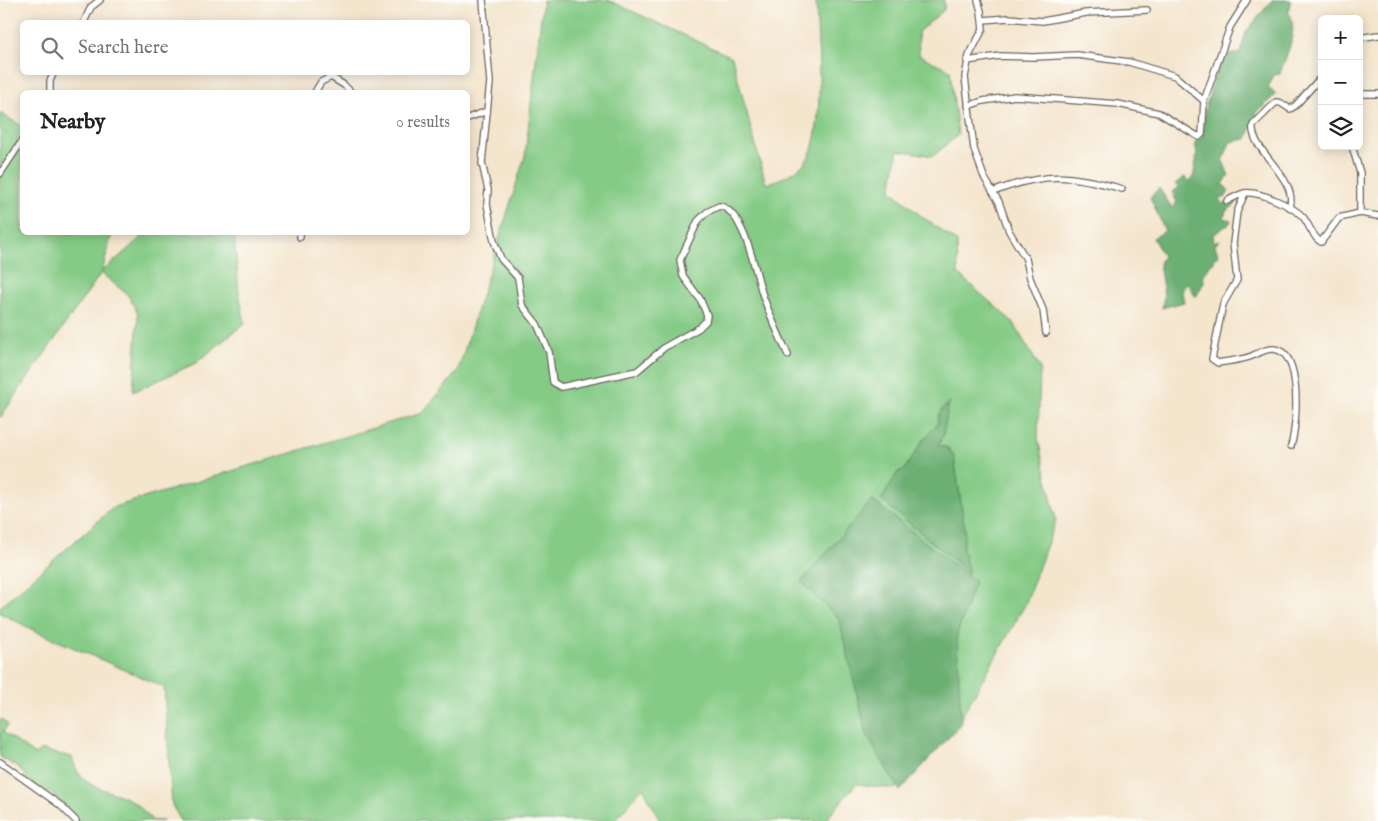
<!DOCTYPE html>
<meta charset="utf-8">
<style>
body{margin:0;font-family:"IM FELL English",serif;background:#f2f2f2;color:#222}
.controls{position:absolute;right:15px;top:15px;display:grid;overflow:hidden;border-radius:8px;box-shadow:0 2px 12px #0003}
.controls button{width:45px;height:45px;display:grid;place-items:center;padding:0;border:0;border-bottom:1px solid #e0e0e0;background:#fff;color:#222;font:25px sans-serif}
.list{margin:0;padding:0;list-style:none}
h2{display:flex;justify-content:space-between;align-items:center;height:65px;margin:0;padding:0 20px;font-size:21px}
h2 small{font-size:16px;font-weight:400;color:#767676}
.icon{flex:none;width:28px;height:28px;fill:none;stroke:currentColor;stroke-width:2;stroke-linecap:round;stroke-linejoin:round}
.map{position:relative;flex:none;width:1378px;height:821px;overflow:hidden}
.search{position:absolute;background:#fff;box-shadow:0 2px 12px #0003;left:20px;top:20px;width:450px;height:55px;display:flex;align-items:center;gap:12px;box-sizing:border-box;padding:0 18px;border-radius:8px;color:#767676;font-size:19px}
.panel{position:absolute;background:#fff;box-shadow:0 2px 12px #0003;left:20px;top:90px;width:450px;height:145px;border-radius:8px}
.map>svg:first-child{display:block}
</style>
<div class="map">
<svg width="1378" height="821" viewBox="0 0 1378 821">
<rect width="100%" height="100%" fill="#fdfcf7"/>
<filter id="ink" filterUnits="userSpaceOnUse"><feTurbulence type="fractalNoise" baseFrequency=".02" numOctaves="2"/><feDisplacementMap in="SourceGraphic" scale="10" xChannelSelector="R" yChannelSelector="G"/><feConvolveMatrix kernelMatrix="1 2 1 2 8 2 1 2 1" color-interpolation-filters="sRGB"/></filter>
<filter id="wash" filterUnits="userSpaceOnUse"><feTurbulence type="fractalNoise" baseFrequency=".0096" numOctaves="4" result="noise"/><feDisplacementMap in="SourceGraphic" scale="20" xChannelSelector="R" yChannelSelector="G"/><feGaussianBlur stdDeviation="1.12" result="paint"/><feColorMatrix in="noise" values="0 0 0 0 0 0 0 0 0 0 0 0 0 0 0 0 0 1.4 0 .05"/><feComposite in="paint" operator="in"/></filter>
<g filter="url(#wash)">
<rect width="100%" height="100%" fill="#f4e5cd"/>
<g fill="#85cb86" stroke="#507451">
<path d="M543 0H608L732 57 766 184C783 178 804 171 811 152 825 114 817 42 816 0H944V10L918 32 919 55 950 70 958 135 933 156 898 150 891 190 920 215 957 242 958 274 1012 321 1040 368 1038 439 1056 520 1025 605 957 725 895 789 856 784 825 821H660L643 787 614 821H181L172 805 164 687 35 631 0 613V607L114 507 422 413 458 371 525 156Z"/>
<polygon points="0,113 22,126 22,232 112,233 102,272 146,233 234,233 239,293 245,323 196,363 133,392 138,314 128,295 101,273 0,418"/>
<path d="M2 719 8 725 3 732 35 755 41 750 72 757C81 794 110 786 133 802 140 806 147 815 153 821H164H78L55 795 36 789 19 768 0 757V720Z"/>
</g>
<g fill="#6caf73" stroke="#446648">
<path d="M1272 0H1291L1288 11C1300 30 1286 55 1280 74L1274 75 1268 88 1276 94 1257 113 1247 139 1230 142 1223 161 1229 176 1223 184 1229 191 1225 198H1218L1223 204 1235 199V205L1226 211 1224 218 1231 220 1230 223 1213 235 1214 242 1219 240 1215 245 1218 255 1203 276 1204 282 1196 297 1186 282 1182 292 1184 302 1162 308 1164 295 1159 263 1163 256 1153 238 1165 231 1150 197 1159 188 1172 208 1177 202 1172 192 1179 188 1175 184 1184 177 1189 181 1193 178 1197 155 1195 142 1202 138 1205 109 1211 89 1218 69 1228 55 1240 53 1246 32Z"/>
<polygon points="949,402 943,436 938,445 948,448 954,456 965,530 963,550 969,573 881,500 898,472 904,470 924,439 937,424 939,413"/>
<polygon points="872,500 975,581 957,635 961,724 900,791 867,736 839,619 801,582"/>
</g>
</g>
<g filter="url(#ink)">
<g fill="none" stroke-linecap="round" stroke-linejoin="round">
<g stroke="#68625a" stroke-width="8">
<g id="minor">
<path d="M483 0 490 82 482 163 488 190 487 204 494 241 501 259 518 278 522 305 537 324 549 352 553 382 561 387 637 371 665 347 699 328 706 321 707 315 700 299 683 276 680 260 698 221 707 212 719 206C743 208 756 273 762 293 769 314 779 335 788 355"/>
<polyline points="978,0 981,11 983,29 969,56 965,77 974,149 984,177 999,202 1009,231 1026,259 1030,278 1043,310 1046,333"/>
<polyline points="983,20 1008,18 1043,21 1086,13 1147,10"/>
<polyline points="84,22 91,7 100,0"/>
<polyline points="1359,38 1378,35"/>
<polyline points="967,61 1000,56 1033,57 1077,55 1129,62 1175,76 1204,101"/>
<polyline points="50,92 50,81 54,72"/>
<polyline points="315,92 321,82 331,77 344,85 351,92"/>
<polyline points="1359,94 1378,94"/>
<polyline points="968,106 983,101 1015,96 1118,104 1159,113 1199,137 1202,134 1204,101 1230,27 1247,0"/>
<polyline points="468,118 487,111"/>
<polyline points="0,174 22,141"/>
<path d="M993 192C1044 172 1070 174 1122 189"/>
<path d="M1245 193 1237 212 1233 243 1237 280 1223 304 1212 359 1218 363C1229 361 1242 360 1252 356 1259 353 1266 348 1274 349 1303 352 1297 426 1291 446"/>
<path d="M1227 201C1233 198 1239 194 1245 193 1259 191 1293 206 1303 217 1309 224 1313 238 1321 242L1339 218 1360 213V173L1352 146"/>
<path d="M1290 207C1298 177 1249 150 1253 125L1276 102 1281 103 1290 109 1295 106 1322 76"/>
<polyline points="1360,213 1378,216"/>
<polyline points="300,237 300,232"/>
<polyline points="0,762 60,805 76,821"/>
</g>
</g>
<use href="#minor" stroke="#fff" stroke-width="5.5"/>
</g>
</g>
</svg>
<div class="controls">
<button>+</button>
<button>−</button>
<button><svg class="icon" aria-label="layers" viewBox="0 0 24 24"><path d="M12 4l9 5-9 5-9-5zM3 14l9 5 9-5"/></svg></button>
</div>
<div class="search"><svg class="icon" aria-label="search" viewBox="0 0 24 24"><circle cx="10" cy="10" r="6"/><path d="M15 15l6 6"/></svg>Search here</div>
<section class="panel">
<h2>Nearby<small>0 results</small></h2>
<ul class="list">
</ul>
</section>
</div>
